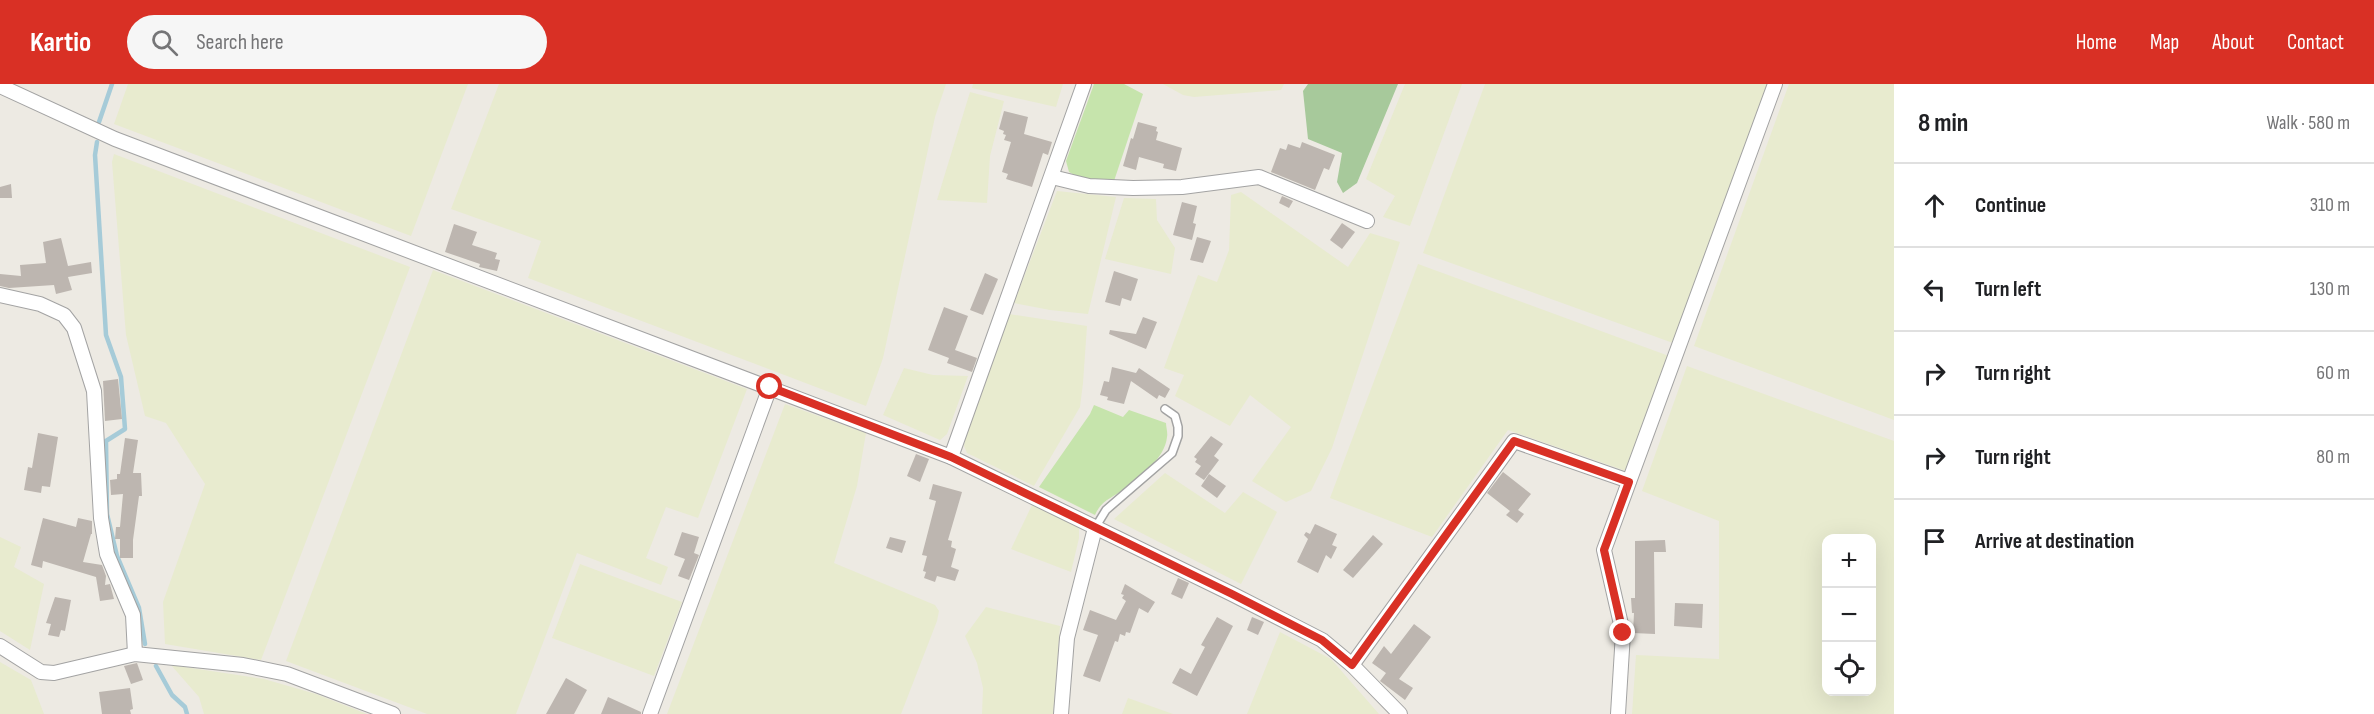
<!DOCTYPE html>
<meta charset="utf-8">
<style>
body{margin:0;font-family:"Sofia Sans Condensed",sans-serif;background:#f6f6f6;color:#202124}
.controls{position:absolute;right:18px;bottom:18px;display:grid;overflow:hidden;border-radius:12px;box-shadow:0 6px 24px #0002}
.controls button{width:54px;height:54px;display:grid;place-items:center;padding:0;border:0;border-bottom:2px solid #e0e0e0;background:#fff;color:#202124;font:30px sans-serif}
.stop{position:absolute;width:18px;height:18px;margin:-14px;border:4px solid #d93025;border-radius:50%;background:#fff}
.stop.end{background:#d93025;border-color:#fff;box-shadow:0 2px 6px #0008}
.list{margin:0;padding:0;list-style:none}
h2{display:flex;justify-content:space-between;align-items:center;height:78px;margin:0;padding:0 24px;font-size:26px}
h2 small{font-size:20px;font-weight:400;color:#757577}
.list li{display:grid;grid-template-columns:39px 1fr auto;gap:18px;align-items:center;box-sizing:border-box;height:84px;padding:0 24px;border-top:2px solid #e0e0e0}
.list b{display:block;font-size:22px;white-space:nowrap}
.list em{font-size:20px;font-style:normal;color:#757577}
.icon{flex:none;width:33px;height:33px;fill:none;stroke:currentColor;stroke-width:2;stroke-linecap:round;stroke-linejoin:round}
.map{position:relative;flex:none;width:1894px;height:630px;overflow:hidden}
header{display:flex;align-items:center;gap:36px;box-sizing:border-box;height:84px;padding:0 30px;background:#d93025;color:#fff}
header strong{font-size:28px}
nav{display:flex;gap:33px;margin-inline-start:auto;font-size:21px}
.search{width:420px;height:54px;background:#f6f6f6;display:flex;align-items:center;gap:15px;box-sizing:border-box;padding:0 21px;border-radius:33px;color:#757577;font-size:22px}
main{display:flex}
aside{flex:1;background:#fff}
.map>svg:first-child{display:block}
</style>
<header>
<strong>Kartio</strong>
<div class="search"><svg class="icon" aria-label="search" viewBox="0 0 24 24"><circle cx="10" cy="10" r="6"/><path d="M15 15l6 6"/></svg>Search here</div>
<nav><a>Home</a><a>Map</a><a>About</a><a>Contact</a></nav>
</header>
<main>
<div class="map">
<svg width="1894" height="630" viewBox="0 0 1894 630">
<rect width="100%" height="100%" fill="#edeae3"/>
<g fill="#e8ebcf" fill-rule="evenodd">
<polygon points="128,0 468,0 411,152 114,40"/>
<polygon points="499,0 946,0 935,33 883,274 866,322 528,194 541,157 451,125"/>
<polygon points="973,0 1063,0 1056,23 972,4"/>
<polygon points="1163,0 1284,0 1281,6 1194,13 1183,11"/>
<polygon points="1405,0 1462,0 1410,142 1383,133 1395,112 1366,95"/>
<polygon points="1485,0 1768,0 1673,259 1423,169"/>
<polygon points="1789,0 1894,0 1894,336 1694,262"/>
<polygon points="970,8 1004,17 990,72 987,119 937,116"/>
<polygon points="114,70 410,183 261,576 165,560 163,518 205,400 166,339 145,332 126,251 112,78"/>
<polygon points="1057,107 1116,113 1088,230 1050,226 1014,219"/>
<polygon points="1241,108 1348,183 1370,149 1400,158 1332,364 1311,407 1286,418 1252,397 1291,343 1250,311 1230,342 1175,312 1184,291 1164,284 1198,191 1217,198 1229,166 1231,111"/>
<polygon points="1124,114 1156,115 1157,136 1175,164 1171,190 1105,175"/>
<polygon points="1418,180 1669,272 1626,387 1508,346 1432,453 1330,414"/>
<polygon points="433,186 747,305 698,434 666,423 646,474 668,483 661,501 577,469 516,630 427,630 286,577"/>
<polygon points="1009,230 1087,242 1083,299 1080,323 1034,402 967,369 964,362 966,351"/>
<path d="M1687 282 1894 357V630H1632L1636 571 1719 575V437L1642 407ZM1872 454V608H1826V454Z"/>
<polygon points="904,284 933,291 968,292 947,350 940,356 883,331"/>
<polygon points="785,320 866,349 857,402 834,479 935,521 939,527 937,537 901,630 667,630"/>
<polygon points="1165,389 1225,429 1243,408 1277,428 1241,500 1114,435"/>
<polygon points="1032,421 1075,439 1079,445 1079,454 1071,488 1011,465"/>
<polygon points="0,453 21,463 14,483 44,500 30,566 0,547"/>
<polygon points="580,480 682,518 654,592 552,554"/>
<polygon points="986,523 1060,542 1053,630 982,630 983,604 977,579 965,552"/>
<polygon points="1280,548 1331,575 1379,630 1247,630"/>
<polygon points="0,578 31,596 44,630 0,630"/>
<polygon points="171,581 264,595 316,610 367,630 204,630 199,613"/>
<polygon points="1128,614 1173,630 1122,630"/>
</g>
<g fill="#c6e4ac">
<polygon points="1094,0 1124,0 1143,10 1114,97 1080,94 1069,88 1066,77"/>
<path d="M1094 321 1123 333 1129 326 1166 339C1166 343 1168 349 1167 353 1165 374 1141 392 1126 404 1114 413 1101 416 1095 431L1039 403 1090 330Z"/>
</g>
<polygon fill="#a7c99b" points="1308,0 1398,0 1357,99 1343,109 1337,98 1342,69 1308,55 1303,7"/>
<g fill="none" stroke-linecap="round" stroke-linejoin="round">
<g stroke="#a6cbd8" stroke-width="4.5">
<polyline points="99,38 112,0"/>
<polyline points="97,58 95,71 106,251 121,293 125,345 106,357 107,430 117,472 139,524 145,560"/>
<polyline points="156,582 172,611 185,623 187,630"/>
</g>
</g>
<g fill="#bdb6b0">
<polygon points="1004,27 1028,33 1024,50 1052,58 1048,71 1043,69 1032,103 1006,95 1008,90 1002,88 1011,58 1004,56 1006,51 1003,50 1004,47 999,45"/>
<polygon points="1138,38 1157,43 1156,47 1158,48 1156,56 1182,64 1176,87 1163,84 1164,80 1139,73 1136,86 1123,82 1131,54 1133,55"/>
<polygon points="1302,58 1335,71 1329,86 1324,84 1315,106 1271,88 1280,64 1286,66 1288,60 1300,64"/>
<polygon points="11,100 12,114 0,114 0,103"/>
<polygon points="1282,112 1293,117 1289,124 1279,119"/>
<polygon points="1182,118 1197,122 1193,139 1196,140 1192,156 1173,151"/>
<polygon points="1342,139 1355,148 1342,165 1330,156"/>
<polygon points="454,140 477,148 472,161 497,169 495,175 500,176 497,187 479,183 480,180 445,168"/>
<polygon points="1197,153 1211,157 1203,179 1190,176"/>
<polygon points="61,154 68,182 91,178 92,189 68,193 72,206 56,210 54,201 9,204 0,202 0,190 21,192 20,181 46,179 43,158"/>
<polygon points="1114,187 1138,195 1131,217 1122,214 1120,222 1105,218"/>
<polygon points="985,189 998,195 983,231 970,226"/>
<polygon points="944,223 968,232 955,266 977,274 972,288 947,279 949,274 928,266"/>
<polygon points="1143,233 1157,238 1146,265 1109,250 1110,246 1136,250"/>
<polygon points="1112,283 1136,289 1139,284 1170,305 1165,314 1159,311 1157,315 1131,297 1124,320 1107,316 1108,313 1100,311 1104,297 1109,298"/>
<polygon points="118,295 122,335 105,337 103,297"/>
<polygon points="38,349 58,353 50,403 42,402 41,409 24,406 28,383 32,384"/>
<polygon points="1211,352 1223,360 1214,372 1219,376 1204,396 1195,390 1201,382 1195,378 1197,375 1194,373"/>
<polygon points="125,354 138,356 133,389 141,389 142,412 139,412 133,456 133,474 120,474 120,455 115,455 116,443 120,443 123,410 111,411 110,396 117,395 117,390 120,390"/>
<polygon points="916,370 929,375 920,398 907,392"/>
<polygon points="1503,388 1531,410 1518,426 1524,430 1517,439 1506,431 1510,427 1487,409"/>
<polygon points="1209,390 1226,402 1217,414 1201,402"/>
<polygon points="933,400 962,408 948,456 952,457 951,463 956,465 951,483 959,486 955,497 937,492 935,498 924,494 926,488 923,487 927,472 922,471 936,417 929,415"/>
<polygon points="43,434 76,443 78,434 92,437 92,450 91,450 83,478 102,481 106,492 105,501 110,500 114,515 100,517 96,493 43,477 42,484 31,481"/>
<polygon points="1315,440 1337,450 1332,461 1337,463 1331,475 1326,471 1318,489 1297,478 1308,455 1304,451 1306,448 1310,450"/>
<polygon points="682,448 699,453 694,469 699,471 689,496 678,492 685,475 674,471"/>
<polygon points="1373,451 1383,460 1353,494 1343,486"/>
<polygon points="890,453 906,457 902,469 886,464"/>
<polygon points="1665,456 1666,468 1654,468 1655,550 1633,549 1634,529 1632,529 1631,514 1635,514 1635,457"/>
<polygon points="1178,494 1189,499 1182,515 1171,510"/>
<polygon points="1125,500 1155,518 1148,529 1139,524 1130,549 1126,548 1125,552 1120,550 1118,558 1115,557 1100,598 1083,592 1098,551 1083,546 1090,526 1116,536 1126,517 1122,514 1124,511 1121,510"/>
<polygon points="55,513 71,516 65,547 61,546 59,553 48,551 51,540 46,539"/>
<polygon points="1675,519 1703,520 1702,544 1674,542"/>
<polygon points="1217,533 1233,542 1197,612 1172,599 1180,584 1191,590 1205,563 1201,561"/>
<polygon points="1252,533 1264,538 1258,551 1247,546"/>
<polygon points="1414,540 1431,553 1399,595 1413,604 1405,616 1380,597 1386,589 1372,579 1384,562 1391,570"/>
<polygon points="137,579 143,596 131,600 124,582"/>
<polygon points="566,594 587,606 574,630 546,630"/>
<polygon points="130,604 133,625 130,626 131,630 102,630 99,608"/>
<polygon points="608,613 641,628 641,630 601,630"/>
</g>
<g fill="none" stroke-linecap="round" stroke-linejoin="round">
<g stroke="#a3a3a3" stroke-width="10">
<polyline id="lane" points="1095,444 1106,426 1172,369 1178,352 1178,343 1175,332 1165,325"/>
</g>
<g stroke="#a3a3a3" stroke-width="16">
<g id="street">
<polyline points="0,2 115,55 951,373 1232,510 1322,556 1352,581 1400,630"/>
<polyline points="1052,93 1089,102 1133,104 1182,103 1259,93 1367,137"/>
<polyline points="0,211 40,220 64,231 74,244 94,307 101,434 107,470 133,531 135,570"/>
<polyline points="951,373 1084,0"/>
<polyline points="0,562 41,588 54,589 135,570 243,581 287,590 393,630"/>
<polyline points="1352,581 1514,357 1629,397"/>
<polyline points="650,630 770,303"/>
<polyline points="1061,630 1067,554 1095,444"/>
<polyline points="1618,630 1623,549 1604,466 1775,0"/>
</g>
</g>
<use href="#lane" stroke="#fff" stroke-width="7"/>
<use href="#street" stroke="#fff" stroke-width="14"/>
</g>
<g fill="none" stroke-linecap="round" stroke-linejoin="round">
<polyline stroke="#d93025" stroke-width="8" points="770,303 951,373 1232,510 1322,556 1352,581 1514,357 1629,398 1604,466 1623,549"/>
</g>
</svg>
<div class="controls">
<button>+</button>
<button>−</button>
<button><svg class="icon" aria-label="locate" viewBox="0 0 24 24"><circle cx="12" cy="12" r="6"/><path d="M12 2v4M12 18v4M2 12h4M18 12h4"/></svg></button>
</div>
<div class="stop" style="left:770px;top:303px"></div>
<div class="stop end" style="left:1623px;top:549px"></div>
</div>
<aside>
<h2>8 min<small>Walk · 580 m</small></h2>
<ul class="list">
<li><svg class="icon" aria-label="ahead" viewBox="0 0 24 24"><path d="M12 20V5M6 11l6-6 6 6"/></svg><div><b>Continue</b></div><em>310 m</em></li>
<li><svg class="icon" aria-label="left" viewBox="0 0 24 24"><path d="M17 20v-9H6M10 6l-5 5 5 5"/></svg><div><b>Turn left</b></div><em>130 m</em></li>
<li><svg class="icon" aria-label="right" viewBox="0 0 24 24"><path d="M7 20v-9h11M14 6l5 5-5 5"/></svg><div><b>Turn right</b></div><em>60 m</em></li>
<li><svg class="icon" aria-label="right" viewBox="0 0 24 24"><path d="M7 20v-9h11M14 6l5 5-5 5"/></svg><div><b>Turn right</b></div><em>80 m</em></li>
<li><svg class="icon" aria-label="arrive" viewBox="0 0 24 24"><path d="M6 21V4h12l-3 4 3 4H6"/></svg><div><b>Arrive at destination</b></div></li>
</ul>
</aside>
</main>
